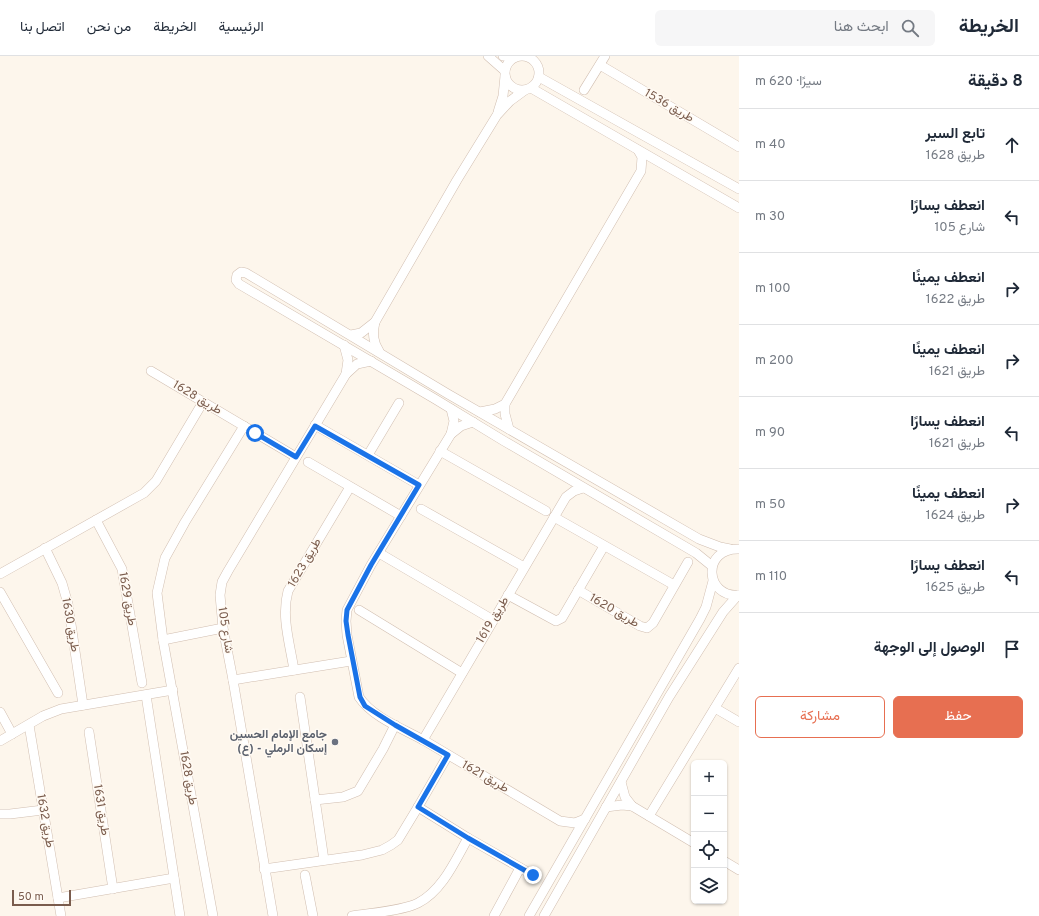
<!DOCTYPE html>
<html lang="ar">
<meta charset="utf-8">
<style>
body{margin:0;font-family:Overpass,Vazirmatn,sans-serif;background:#f6f6f7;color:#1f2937;direction:rtl}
.controls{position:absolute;right:12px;bottom:12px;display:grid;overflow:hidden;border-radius:6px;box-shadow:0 1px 3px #0004}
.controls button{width:36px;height:36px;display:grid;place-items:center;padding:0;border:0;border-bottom:1px solid #e0e1e3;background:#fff;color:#1f2937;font:20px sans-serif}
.scale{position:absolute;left:12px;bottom:10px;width:59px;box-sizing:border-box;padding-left:4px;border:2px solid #7a5c4d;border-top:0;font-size:11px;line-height:14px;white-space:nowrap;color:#7a5c4d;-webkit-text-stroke:3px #fffaf3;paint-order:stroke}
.stop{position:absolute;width:12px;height:12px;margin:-9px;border:3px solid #1a73e8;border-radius:50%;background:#fff}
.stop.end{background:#1a73e8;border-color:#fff;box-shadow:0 1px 4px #0008}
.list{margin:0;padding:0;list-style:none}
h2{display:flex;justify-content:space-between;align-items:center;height:52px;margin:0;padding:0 16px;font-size:17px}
h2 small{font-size:13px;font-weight:400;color:#747a83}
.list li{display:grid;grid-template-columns:26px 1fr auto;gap:12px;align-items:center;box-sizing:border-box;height:72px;padding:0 16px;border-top:1px solid #e0e1e3}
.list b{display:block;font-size:15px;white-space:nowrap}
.list p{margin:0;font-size:13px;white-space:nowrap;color:#747a83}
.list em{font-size:13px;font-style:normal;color:#747a83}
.actions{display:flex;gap:8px;padding:12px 16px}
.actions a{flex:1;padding:9px 0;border:1px solid #e76f51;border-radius:6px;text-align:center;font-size:14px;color:#e76f51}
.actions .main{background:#e76f51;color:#fff}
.icon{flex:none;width:22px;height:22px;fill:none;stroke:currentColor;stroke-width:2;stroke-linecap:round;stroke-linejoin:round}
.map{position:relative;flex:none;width:739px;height:860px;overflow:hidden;direction:ltr}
header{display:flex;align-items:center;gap:24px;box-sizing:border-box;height:56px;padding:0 20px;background:#fff;border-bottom:1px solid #e0e1e3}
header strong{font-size:19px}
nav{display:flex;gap:22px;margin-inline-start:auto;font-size:14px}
.search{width:280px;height:36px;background:#f6f6f7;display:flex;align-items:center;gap:10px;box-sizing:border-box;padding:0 14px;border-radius:6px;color:#747a83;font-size:15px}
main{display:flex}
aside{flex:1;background:#fff}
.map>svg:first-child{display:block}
</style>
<header>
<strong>الخريطة</strong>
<div class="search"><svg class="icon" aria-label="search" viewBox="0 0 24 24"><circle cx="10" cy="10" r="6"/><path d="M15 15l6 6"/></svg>ابحث هنا</div>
<nav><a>الرئيسية</a><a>الخريطة</a><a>من نحن</a><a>اتصل بنا</a></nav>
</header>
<main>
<aside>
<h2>8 دقيقة<small>سيرًا · 620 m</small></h2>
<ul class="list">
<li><svg class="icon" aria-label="ahead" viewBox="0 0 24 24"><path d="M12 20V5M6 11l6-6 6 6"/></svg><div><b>تابع السير</b><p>طريق 1628</p></div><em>40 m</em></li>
<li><svg class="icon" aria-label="left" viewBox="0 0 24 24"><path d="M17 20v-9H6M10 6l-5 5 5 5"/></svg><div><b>انعطف يسارًا</b><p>شارع 105</p></div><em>30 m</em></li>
<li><svg class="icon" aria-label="right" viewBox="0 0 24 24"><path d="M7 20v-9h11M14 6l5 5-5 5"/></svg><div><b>انعطف يمينًا</b><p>طريق 1622</p></div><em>100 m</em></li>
<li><svg class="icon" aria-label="right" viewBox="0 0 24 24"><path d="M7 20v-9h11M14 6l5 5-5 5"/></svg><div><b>انعطف يمينًا</b><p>طريق 1621</p></div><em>200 m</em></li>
<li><svg class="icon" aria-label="left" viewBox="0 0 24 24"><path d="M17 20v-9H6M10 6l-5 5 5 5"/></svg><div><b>انعطف يسارًا</b><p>طريق 1621</p></div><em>90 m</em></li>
<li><svg class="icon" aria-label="right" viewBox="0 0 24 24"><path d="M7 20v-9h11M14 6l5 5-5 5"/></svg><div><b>انعطف يمينًا</b><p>طريق 1624</p></div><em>50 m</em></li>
<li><svg class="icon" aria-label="left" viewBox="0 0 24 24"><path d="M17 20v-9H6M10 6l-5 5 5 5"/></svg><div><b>انعطف يسارًا</b><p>طريق 1625</p></div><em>110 m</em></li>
<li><svg class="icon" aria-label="arrive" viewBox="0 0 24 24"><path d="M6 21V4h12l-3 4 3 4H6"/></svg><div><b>الوصول إلى الوجهة</b></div></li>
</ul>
<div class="actions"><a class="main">حفظ</a><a>مشاركة</a></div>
</aside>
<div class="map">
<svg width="739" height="860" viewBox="0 0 739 860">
<rect width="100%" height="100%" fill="#fdf6ec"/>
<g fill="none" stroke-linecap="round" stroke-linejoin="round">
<g stroke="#d1beb0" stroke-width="10">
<g id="minor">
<circle cx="522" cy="17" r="17"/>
<polyline points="488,0 505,15"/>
<polyline points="503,0 515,1"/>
<polyline points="600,9 739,91"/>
<polyline points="539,21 739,133"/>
<polyline points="531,32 739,152"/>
<polyline points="584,34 605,0"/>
<polyline points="498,56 503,40 505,20"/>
<path d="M375 266C372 277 373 286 379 295"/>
<polyline points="351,279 361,277 375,266 457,124 497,59 510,45 525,34"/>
<polyline points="344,289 348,304 346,318"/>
<polyline points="151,315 296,401"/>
<polyline points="451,353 454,365 451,378"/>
<polyline points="480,356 495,353 505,348"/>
<path d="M473 366 461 370 451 378 371 509 347 554 346 565 347 579 359 641C373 662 404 673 425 685 470 712 515 738 560 765L575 767 585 763"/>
<polyline points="315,369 419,429"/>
<polyline points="509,373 505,358 505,348 641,115 642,101 638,94"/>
<polyline points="440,395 546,455"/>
<polyline points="368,399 399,347"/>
<polyline points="308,406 401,460"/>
<polyline points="421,453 524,511"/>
<polyline points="554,461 674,529"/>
<polyline points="96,464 122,513 142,627"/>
<polyline points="45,492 62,527 68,548 83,649"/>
<path d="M739 493C701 492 705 542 739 539"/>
<polyline points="379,497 493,564"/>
<polyline points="712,510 696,497 504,385 435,343 239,228 236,224 237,219 241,216 246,217 448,338 699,483 720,491 730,493"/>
<polyline points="0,518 144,437 156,425 203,346"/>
<polyline points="578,534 640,570 647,572 653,567 688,506"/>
<polyline points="0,536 58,637"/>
<polyline points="508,539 556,565 562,562 604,490"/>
<polyline points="359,554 462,617"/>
<polyline points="163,584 223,572"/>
<path d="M294 614C290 588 281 561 288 535L350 431"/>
<polyline points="233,624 351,605"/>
<polyline points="146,639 180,860"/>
<polyline points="300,641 324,804"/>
<polyline points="715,652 739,666"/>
<polyline points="0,656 12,678"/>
<polyline points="29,669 61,860"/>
<polyline points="89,676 113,833"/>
<polyline points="423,684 566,441 574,435 583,432"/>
<polyline points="0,685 43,660 61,653 173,634"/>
<polyline points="621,726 625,741 632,750 694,787"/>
<polyline points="315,744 343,741 358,735 383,693 395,669"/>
<polyline points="418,751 468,782 533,819"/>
<polyline points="606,751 622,749 632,750"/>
<polyline points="0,758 10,758 43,754"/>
<polyline points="649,760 739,612"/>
<polyline points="724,805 739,814"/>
<polyline points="264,813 362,799 382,794 391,789 398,784 418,751 448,699"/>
<polyline points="305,819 313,860"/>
<polyline points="58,842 174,822"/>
<polyline points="213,860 163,584 157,537 165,502 185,466 244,370"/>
<polyline points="273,860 233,624 223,572 220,539 222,526 228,515 346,318 357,308 371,305"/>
<path d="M352 860C370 857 402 855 418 847 442 835 455 805 468 782"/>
<polyline points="494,860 520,812"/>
<polyline points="529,860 700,563 706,551 713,525"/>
<polyline points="544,860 669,641 723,556 738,539"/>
</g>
</g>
<use href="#minor" stroke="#fff" stroke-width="9"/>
</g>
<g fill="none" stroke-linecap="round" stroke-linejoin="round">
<polyline stroke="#1a73e8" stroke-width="5" points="255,377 296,401 315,370 419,429 371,509 347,554 346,565 348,579 360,641 365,650 395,669 448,699 418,751 468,782 533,819"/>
</g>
<circle fill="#6b7280" stroke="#fffaf3" stroke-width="1.5" cx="335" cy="686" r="4"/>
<g text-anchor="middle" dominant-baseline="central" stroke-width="3" stroke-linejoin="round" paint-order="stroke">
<g font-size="12" fill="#7a5c4d" stroke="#fffaf3">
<text transform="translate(669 50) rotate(30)">طريق 1536</text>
<text transform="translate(197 342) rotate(31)">طريق 1628</text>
<text transform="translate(305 507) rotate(-60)">طريق 1623</text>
<text transform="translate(127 543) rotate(80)">طريق 1629</text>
<text transform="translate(614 555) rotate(30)">طريق 1620</text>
<text transform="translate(493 564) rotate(-59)">طريق 1619</text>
<text transform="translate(70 569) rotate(80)">طريق 1630</text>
<text transform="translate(225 574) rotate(81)">شارع 105</text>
<text transform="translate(485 721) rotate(30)">طريق 1621</text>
<text transform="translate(188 722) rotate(80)">طريق 1628</text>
<text transform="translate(101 754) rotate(81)">طريق 1631</text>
<text transform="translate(45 765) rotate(80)">طريق 1632</text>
</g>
<g font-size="12" font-weight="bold" fill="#5b616d" stroke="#fffaf3" text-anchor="end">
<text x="327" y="679">جامع الإمام الحسين<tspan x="327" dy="14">(ع) - إسكان الرملي</tspan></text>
</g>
</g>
</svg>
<div class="controls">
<button>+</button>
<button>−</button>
<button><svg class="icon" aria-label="locate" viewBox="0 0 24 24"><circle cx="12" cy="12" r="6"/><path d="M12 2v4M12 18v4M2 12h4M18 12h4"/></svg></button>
<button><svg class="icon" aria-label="layers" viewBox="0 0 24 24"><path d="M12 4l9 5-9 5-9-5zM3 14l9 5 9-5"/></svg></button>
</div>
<div class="scale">50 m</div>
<div class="stop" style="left:255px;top:377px"></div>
<div class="stop end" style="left:533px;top:819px"></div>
</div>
</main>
